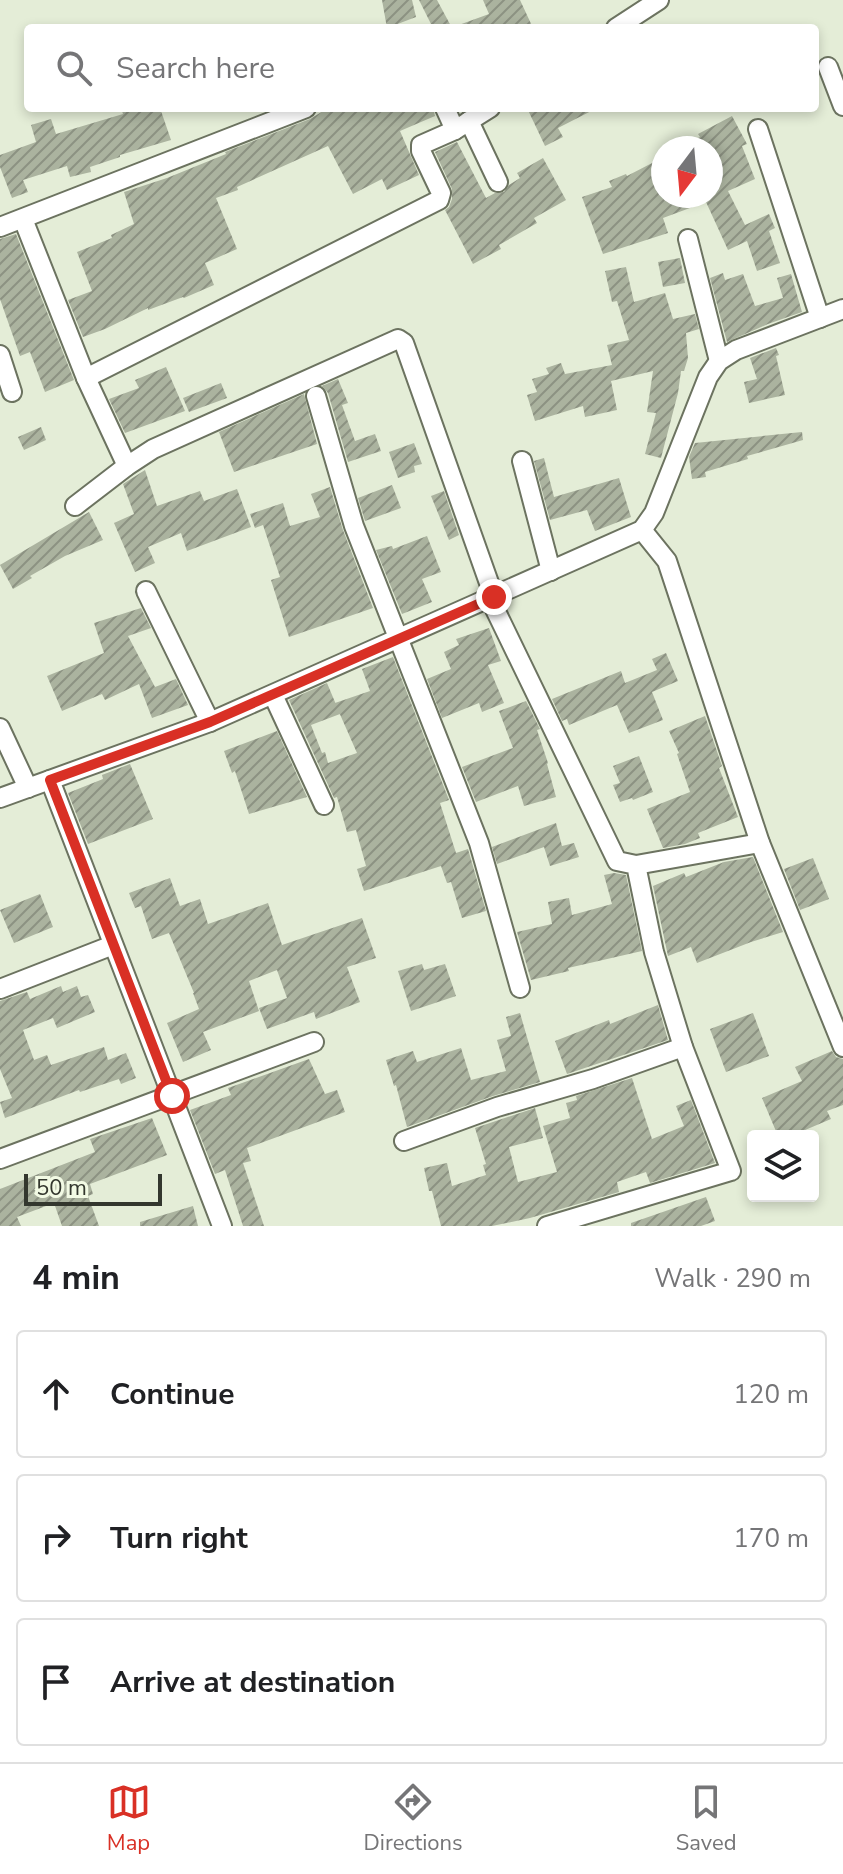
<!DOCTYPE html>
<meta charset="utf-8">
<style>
body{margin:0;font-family:"Nunito Sans",sans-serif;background:#f2f2f2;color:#202124}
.controls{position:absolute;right:24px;bottom:24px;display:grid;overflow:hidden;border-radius:8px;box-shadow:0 4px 12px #0003}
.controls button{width:72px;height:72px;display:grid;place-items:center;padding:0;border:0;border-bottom:2px solid #e0e0e0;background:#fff;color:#202124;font:40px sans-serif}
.compass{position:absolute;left:651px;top:136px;width:72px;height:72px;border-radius:50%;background:#fff;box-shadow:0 4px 12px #0003;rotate:196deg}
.scale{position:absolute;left:24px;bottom:20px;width:138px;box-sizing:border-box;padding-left:8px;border:4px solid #33372e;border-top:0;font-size:22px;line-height:28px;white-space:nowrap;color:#33372e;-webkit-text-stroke:6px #f2fae4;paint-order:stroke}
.stop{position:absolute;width:24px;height:24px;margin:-18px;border:6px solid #d93025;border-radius:50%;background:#fff}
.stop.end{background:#d93025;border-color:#fff;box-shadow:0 2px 8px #0008}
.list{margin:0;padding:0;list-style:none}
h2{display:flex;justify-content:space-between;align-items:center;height:104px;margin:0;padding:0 32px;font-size:34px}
h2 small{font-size:26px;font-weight:400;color:#757577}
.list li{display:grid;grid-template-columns:52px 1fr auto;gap:24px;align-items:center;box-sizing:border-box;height:128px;margin:0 16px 16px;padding:0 16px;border:2px solid #e0e0e0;border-radius:8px}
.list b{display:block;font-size:30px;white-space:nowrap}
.list em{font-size:26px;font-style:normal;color:#757577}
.icon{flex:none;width:44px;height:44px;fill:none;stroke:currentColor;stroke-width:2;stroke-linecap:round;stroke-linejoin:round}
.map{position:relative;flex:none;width:843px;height:1226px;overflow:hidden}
.search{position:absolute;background:#fff;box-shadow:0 4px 12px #0003;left:24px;right:24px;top:24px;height:88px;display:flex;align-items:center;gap:20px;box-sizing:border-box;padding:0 28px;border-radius:8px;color:#757577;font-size:30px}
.sheet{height:536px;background:#fff}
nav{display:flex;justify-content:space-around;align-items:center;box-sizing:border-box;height:112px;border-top:2px solid #e0e0e0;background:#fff;font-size:22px;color:#757577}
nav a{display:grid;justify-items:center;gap:4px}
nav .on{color:#d93025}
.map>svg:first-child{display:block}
</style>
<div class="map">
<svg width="843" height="1226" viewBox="0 0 843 1226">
<defs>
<pattern id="building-hatch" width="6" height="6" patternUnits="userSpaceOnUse" patternTransform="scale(2)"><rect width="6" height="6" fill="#abb39f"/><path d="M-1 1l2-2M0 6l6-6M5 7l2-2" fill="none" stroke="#8c9282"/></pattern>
</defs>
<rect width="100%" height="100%" fill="#e4edd7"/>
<g fill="url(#building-hatch)">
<polygon points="382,0 412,0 416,17 387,28"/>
<polygon points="419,0 437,0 452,28 433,28"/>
<polygon points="483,0 520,0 533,28 456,28 456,26 489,14"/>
<polygon points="121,108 160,108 171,140 120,155 120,157 90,167 91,172 70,177 67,166 23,180 28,192 12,198 0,167 0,155 36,142 31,125 51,119 56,134 123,114"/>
<polygon points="328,108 433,108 435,116 400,131 419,175 387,190 382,179 353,194 328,146 237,187 238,190 216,198 237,249 205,263 214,285 184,298 183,297 148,310 148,308 105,329 83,337 68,300 92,291 77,252 112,238 111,235 134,224 124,192 167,178 226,154 225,152 310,119"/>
<polygon points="527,108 597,108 558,128 563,137 545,146"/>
<polygon points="732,116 747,144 742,146 755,179 728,191 745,225 769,214 775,228 769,231 780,263 757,271 747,241 728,250 706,202 663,218 668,233 603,254 582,197 612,187 609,181 626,174 627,176 654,162 663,196 711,196 711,148 680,148 700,137 698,134"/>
<polygon points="457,142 486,198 495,193 504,192 509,185 520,178 517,173 543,158 566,200 534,218 537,223 499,245 501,249 473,264 445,210 449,207 452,199 452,189 435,152"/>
<polygon points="16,234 74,380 45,392 30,352 20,356 0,299 0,239"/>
<polygon points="680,258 685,283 663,287 658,262"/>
<polygon points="626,267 634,302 665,293 673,319 695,314 699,329 686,333 688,358 684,371 681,371 678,393 661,458 645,454 656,413 647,412 653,371 611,381 617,410 585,417 583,406 535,421 527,395 537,392 532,379 549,374 546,368 561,363 565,374 612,365 607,345 629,340 617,301 612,302 605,271"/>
<polygon points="723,273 725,280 743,274 755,306 783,298 777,278 791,274 802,312 768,324 727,342 710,278"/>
<polygon points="776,348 779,355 776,356 785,395 749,403 744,382 757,379 750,358"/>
<polygon points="166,367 185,411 125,433 109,399 139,388 135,380"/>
<polygon points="338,379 348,403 342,405 355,441 375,434 381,451 348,462 328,393 322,386"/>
<polygon points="221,383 227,398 189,412 183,398"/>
<polygon points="304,394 317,444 234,472 219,432"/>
<polygon points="41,427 46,440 24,450 18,437"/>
<polygon points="802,432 803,440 747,456 748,459 705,472 706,477 692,479 689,457 695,443"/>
<polygon points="414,443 422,464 414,466 415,472 398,478 389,452"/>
<polygon points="544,458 554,497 619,478 631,517 595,531 587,510 550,520 534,461"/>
<polygon points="145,470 157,506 200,491 204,501 237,489 251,527 187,551 181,533 148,547 155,563 135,572 114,523 134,514 123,484"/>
<polygon points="392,485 401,508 365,521 358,498"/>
<polygon points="330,487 343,530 373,608 289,637 271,580 280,577 263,525 255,528 250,514 283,503 290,526 320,517 311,494"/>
<polygon points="444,491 459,535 449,540 431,496"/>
<polygon points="89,512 103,540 65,556 30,576 32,578 13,589 0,565"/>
<polygon points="427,536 441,572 422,579 432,602 402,614 376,550 392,546 393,549"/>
<polygon points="141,608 151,628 128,636 155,687 176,679 188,705 152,718 139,684 105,700 102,694 62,711 47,676 104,653 94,623"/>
<polygon points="489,628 501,661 488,665 504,703 482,712 479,703 442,718 427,679 451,669 444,652 459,645 456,639"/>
<polygon points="666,653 678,681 652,692 663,720 629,733 617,705 569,725 567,719 562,721 552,699 621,671 625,683 657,670 652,659"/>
<polygon points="393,657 449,800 440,803 456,853 468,849 486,911 462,918 451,882 447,883 441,866 364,891 357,869 366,866 356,830 347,832 337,797 334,798 289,700 327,683 340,714 311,725 322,753 325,752 328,763 357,753 335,703 370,691 362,669"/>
<polygon points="526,701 540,729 537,730 548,763 547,764 556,797 524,806 518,786 476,802 462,767 513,748 499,711"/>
<polygon points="705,716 722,766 719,768 738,817 698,833 700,838 685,844 663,848 647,809 690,792 677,754 679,753 669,731"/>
<polygon points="277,731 307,797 249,814 235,771 232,773 224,751"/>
<polygon points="639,756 653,792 633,800 632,798 620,802 613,785 620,783 613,766"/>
<polygon points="130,764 153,819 88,844 68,793 103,779 102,775"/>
<polygon points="556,823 562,846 574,843 579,857 550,866 544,847 497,864 492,847"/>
<polygon points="753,857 783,932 751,942 697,963 691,947 668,956 653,886 684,873 686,877 724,862"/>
<polygon points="813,858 829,899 800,910 784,869"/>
<polygon points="614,873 626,875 642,951 568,968 569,971 531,980 517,932 552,924 548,902 569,898 572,915 612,904 604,875"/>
<polygon points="170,878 180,906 200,899 208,924 268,903 282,945 362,918 376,958 347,967 360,1002 316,1019 314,1012 267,1029 259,1008 287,998 277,970 249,981 259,1011 203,1032 211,1050 183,1062 167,1023 199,1009 193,993 194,993 169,933 152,939 141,906 135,908 129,893"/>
<polygon points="40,894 53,927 14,943 0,910"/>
<polygon points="422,964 424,970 445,964 456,996 411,1011 398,971"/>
<polygon points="61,986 63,992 77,986 81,997 88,995 95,1012 57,1028 53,1018 23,1030 34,1060 47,1055 51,1065 104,1047 108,1060 126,1053 136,1078 121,1084 119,1079 80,1092 79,1090 5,1118 0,1102 12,1098 0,1069 0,1001 27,992 30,999"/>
<polygon points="658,1005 668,1040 567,1074 555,1041 609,1020 610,1024"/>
<polygon points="520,1013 540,1082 493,1096 407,1127 396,1085 394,1086 386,1060 413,1051 417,1062 461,1048 471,1080 506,1071 497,1040 511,1036 506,1017"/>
<polygon points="753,1013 769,1056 726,1072 710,1029"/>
<polygon points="832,1051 836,1057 843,1059 843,1105 827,1111 831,1119 791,1136 778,1136 762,1098 802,1081 795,1067"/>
<polygon points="309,1059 325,1094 337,1090 345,1112 247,1148 251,1161 243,1163 264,1226 243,1226 225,1170 215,1174 190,1110 231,1095 228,1088"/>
<polygon points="632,1078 652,1139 684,1126 676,1106 691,1100 715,1163 650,1183 646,1172 617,1182 619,1192 530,1218 492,1226 441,1226 432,1191 429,1191 424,1168 447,1163 452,1186 486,1175 483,1165 486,1164 475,1128 535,1108 543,1138 509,1147 518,1182 557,1172 543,1126 570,1118 566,1103 577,1100 576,1096"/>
<polygon points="152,1118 167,1155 90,1184 93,1194 88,1196 99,1226 62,1226 54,1203 17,1217 21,1226 0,1226 0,1189 95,1152 90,1139"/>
<polygon points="706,1197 715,1221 701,1226 631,1226 631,1223"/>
<polygon points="193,1206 198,1226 140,1226 140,1222"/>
</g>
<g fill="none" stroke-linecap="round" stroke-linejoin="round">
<g stroke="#6c7360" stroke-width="22">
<g id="street">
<polyline points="616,28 659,0"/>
<polyline points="828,67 843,106"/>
<polyline points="445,108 455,130"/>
<polyline points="469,121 498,182"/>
<polyline points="758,129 820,318"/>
<polyline points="23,219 86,378 127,466"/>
<polyline points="0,227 306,108"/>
<polyline points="688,239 719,361"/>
<polyline points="0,355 12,392"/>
<polyline points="86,378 439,200 441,193 421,151 421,145 455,130 490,108"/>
<polyline points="316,396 354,526 479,843 520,988"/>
<polyline points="522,461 551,571"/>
<polyline points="75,506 127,466 153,449 398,339 404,343 494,597"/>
<polyline points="642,530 667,561 760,843 843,1047"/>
<polyline points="146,591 210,722"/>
<polyline points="490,599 617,861 636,865 654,952 683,1047 731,1171 547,1226"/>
<polyline points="273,695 324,805"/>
<polyline points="0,728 28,788"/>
<polyline points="50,780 222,1226"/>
<polyline points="0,798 210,722 642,530 654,513 708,377 719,361 736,350 843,309"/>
<polyline points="636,865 760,843"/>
<polyline points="0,989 113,945"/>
<polyline points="404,1141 497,1107 593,1079 683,1047"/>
<polyline points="0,1159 314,1042"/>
</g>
</g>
<use href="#street" stroke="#fff" stroke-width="18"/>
</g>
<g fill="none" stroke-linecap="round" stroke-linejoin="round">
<polyline stroke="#d93025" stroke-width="10" points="172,1096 50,780 210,722 494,597"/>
</g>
</svg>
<div class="controls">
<button><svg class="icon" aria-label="layers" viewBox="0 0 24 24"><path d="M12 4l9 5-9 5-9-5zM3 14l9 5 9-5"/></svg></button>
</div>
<svg class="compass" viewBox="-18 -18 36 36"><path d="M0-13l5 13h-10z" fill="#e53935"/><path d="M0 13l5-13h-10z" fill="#757577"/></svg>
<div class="scale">50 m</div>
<div class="stop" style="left:172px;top:1096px"></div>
<div class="stop end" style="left:494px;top:597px"></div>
<div class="search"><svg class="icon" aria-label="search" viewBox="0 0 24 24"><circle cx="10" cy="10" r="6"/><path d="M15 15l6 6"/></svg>Search here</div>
</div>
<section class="sheet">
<h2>4 min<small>Walk · 290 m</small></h2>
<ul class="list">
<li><svg class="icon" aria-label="ahead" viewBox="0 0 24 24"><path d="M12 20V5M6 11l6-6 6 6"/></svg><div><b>Continue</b></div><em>120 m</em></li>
<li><svg class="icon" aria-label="right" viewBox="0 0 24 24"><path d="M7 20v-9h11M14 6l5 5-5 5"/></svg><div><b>Turn right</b></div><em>170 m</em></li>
<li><svg class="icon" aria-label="arrive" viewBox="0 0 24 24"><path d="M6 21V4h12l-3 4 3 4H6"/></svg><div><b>Arrive at destination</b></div></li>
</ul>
</section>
<nav>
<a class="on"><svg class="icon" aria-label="map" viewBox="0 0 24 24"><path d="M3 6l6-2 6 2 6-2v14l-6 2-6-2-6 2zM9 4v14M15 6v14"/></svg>Map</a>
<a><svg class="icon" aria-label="directions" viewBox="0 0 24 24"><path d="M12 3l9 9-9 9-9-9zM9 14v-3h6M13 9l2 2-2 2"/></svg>Directions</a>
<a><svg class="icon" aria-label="saved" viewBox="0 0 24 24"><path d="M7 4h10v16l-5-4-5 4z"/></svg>Saved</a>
</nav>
